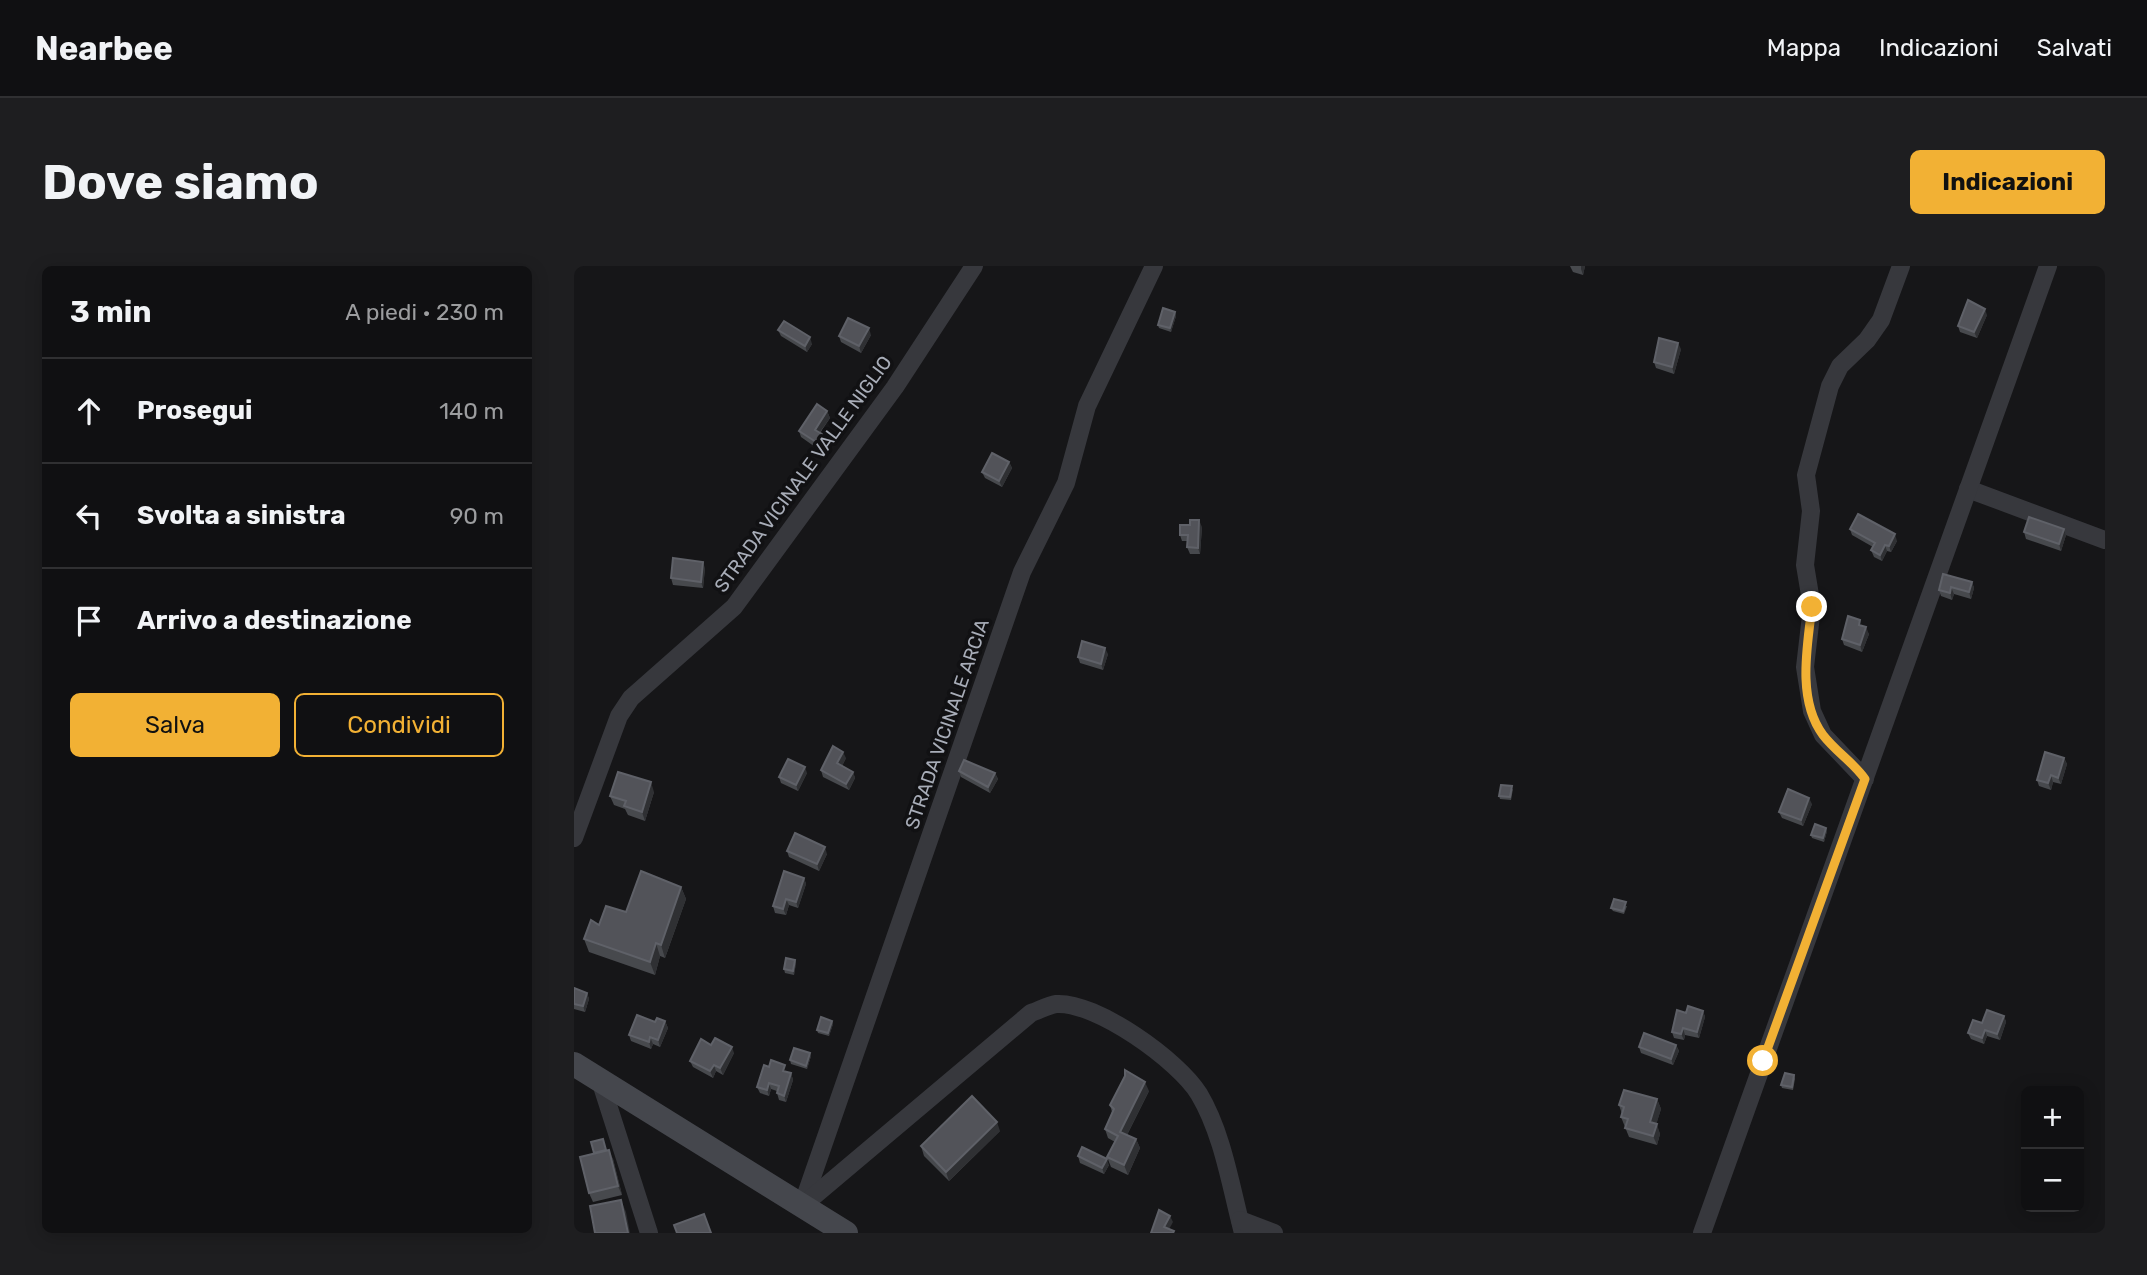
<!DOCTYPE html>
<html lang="it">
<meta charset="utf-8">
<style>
body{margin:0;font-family:Rubik,sans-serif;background:#1e1e20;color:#f1f3f6}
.controls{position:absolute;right:21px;bottom:21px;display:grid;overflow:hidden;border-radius:10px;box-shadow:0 4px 18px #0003}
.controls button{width:63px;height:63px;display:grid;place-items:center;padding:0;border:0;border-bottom:2px solid #303032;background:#101012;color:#f1f3f6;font:35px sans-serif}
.stop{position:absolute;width:21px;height:21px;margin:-16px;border:5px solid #f2b134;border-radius:50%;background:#fff}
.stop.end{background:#f2b134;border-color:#fff;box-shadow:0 2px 7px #0008}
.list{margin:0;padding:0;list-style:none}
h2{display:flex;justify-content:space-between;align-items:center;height:91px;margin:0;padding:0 28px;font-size:30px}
h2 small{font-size:23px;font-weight:400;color:#9c9d9f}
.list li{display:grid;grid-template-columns:46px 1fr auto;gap:21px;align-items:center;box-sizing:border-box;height:105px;padding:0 28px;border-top:2px solid #303032}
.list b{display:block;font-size:26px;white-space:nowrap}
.list em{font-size:23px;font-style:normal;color:#9c9d9f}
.actions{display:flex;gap:14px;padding:21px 28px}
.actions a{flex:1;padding:16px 0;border:2px solid #f2b134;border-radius:10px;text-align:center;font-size:24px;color:#f2b134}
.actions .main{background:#f2b134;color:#111}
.icon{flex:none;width:38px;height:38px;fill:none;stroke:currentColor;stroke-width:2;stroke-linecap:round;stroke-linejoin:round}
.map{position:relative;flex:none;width:1531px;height:967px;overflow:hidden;border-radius:10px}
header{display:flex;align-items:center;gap:42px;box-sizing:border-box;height:98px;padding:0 35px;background:#101012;border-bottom:2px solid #303032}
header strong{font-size:33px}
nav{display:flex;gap:38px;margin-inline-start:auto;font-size:24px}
.intro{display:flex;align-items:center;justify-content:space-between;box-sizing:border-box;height:168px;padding:0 42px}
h1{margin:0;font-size:49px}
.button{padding:18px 32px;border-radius:10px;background:#f2b134;color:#111;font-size:24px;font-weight:700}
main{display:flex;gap:42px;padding:0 42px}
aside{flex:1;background:#101012;border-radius:10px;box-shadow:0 4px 18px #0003}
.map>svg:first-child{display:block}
</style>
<header>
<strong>Nearbee</strong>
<nav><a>Mappa</a><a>Indicazioni</a><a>Salvati</a></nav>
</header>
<div class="intro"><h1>Dove siamo</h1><a class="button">Indicazioni</a></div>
<main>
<aside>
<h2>3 min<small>A piedi · 230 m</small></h2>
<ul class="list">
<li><svg class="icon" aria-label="ahead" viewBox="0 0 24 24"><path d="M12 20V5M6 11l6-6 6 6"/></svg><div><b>Prosegui</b></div><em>140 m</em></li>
<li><svg class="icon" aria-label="left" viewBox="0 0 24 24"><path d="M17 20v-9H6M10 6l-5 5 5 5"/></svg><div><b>Svolta a sinistra</b></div><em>90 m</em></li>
<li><svg class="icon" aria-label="arrive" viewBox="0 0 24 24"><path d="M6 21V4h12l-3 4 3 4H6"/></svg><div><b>Arrivo a destinazione</b></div></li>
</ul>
<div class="actions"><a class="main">Salva</a><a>Condividi</a></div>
</aside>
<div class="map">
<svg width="1531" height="967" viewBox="0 0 1531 967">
<rect width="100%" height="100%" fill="#161618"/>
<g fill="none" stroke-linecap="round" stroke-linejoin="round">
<g stroke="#37383d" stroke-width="18">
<polyline points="1394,223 1531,274"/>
<polyline points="1291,513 1249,469 1238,445 1231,401 1238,341 1231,299 1237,245 1232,209 1256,120 1266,100 1293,74 1307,54 1327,0"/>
<polyline points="0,572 45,450 57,432 160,341 321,121 400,0"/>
<polyline points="26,814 75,967"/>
<polyline points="228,940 448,306 492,217 513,140 580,0"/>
<path d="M228 940 457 747C464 745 474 739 482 738 522 735 605 795 625 828 649 868 657 922 669 967"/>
<polyline points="666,954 700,967"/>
<polyline points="1128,967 1474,0"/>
</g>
<polyline stroke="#45474d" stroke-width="24" points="0,798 272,967"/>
</g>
<g fill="#47494d">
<polygon points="996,0 1011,0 1009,9 999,6"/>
<polygon points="601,46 602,50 597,66 585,62 584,59"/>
<polygon points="1413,49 1403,72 1386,66 1384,60"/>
<polygon points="204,64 238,78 233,86 207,70"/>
<polygon points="297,69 287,87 267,76 265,70"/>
<polygon points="1107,83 1100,108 1082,102 1080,96"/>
<polygon points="253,145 256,152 246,167 248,168 250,174 244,183 227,171 225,165"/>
<polygon points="435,196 438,202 428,221 411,212 408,206"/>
<polygon points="628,261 626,288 616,288 613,281 614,275 608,275 606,269"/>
<polygon points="1276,263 1323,275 1317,286 1313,285 1308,295 1300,291 1297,284 1299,281 1278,269"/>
<polygon points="1490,263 1492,269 1487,285 1452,273 1450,266"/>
<polygon points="131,302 129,322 99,319 97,312"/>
<polygon points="1398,316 1400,322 1397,333 1380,328 1378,334 1367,330 1365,324"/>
<polygon points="1288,360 1295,368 1288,386 1270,379 1268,373"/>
<polygon points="534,388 529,404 506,397 504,391"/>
<polygon points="272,492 268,500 279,506 281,512 275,524 249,511 247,504"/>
<polygon points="1490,492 1493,498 1487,518 1479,516 1477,524 1465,520 1463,514"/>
<polygon points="385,505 421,507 424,513 416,527 387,511"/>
<polygon points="233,507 224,525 207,517 205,511"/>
<polygon points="939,523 937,534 926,533 925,530"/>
<polygon points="80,526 71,555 54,549 51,543 40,539 36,530"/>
<polygon points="1238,538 1229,560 1208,552 1205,546"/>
<polygon points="1253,565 1250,576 1238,572 1237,569"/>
<polygon points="213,585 253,588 245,605 215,591"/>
<polygon points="230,612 232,618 224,642 215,639 212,649 201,647 199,640"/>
<polygon points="107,621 112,633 91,692 86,690 81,709 15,686 10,673 25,659"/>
<polygon points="1053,640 1050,648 1039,645 1037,642"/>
<polygon points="221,694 222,697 220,709 211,707 210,703"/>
<polygon points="0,722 13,727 15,733 11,746 0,743"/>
<polygon points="1129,745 1131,751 1125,772 1111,769 1110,774 1100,772 1098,766 1112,747"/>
<polygon points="1430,750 1432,756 1426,774 1413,770 1410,778 1397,773 1394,767 1408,757"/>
<polygon points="91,755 94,762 86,781 79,778 77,783 57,775 55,769 81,756"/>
<polygon points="258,755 259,758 255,770 244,767 243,764"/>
<polygon points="137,779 160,787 149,809 142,805 139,812 119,801 116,795"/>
<polygon points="1102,779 1105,785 1099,799 1067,787 1065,781"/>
<polygon points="237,790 233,803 217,798 216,794"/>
<polygon points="213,805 213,806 217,807 219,814 212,836 205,834 203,827 203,825 197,823 195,830 186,827 183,821"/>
<polygon points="1220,809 1221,813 1219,824 1208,822 1207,819"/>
<polygon points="575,825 553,869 562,873 566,882 554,909 537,901 533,891 541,876 534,872 531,863 538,846 536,839"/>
<polygon points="1083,833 1087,843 1082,858 1086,868 1083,879 1055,871 1047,851 1048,848 1045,839"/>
<polygon points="426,865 375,915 350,890 347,880"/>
<polygon points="32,884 39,893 48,929 19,936 15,927 20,887"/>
<polygon points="504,890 535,899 530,908 506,897"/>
</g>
<g fill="#2f3033">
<polygon points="1007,0 1011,0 1009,9 1007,3"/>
<polygon points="1411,43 1413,49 1403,72 1400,66"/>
<polygon points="601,46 602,50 597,66 596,62"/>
<polygon points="295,62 297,69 287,87 285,80"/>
<polygon points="236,71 238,78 233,86 231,80"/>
<polygon points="1104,77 1107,83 1100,108 1098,101"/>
<polygon points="253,145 256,152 243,170 241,164"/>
<polygon points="248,168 250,174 244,183 242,176"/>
<polygon points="435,196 438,202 428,221 425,215"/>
<polygon points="625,254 628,261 626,288 624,282"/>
<polygon points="1490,263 1492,269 1487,285 1485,278"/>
<polygon points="1321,268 1323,275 1317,286 1315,280"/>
<polygon points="1311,279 1313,285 1308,295 1306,289"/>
<polygon points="129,296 131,302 129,322 127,316"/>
<polygon points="1398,316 1400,322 1397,333 1395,326"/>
<polygon points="1377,321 1380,328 1378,334 1376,327"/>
<polygon points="1292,361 1295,368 1288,386 1286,379"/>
<polygon points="531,382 534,388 529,404 527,398"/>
<polygon points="269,486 272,492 266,504 263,497"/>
<polygon points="1490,492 1493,498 1487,518 1484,512"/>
<polygon points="231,501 233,507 224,525 222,519"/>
<polygon points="279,506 281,512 275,524 272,518"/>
<polygon points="421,507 424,513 416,527 414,521"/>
<polygon points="1477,509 1479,516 1477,524 1474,517"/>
<polygon points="77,516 80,526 71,555 68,546"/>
<polygon points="1235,532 1238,538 1229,560 1227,554"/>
<polygon points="1252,562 1253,565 1250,576 1249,572"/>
<polygon points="251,581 253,588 245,605 243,598"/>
<polygon points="230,612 232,618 224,642 222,636"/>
<polygon points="107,621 112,633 91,692 87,679"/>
<polygon points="212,633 215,639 212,649 209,643"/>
<polygon points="82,677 86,690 81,709 76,696"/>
<polygon points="221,694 222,697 220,709 219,705"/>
<polygon points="13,727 15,733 11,746 9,740"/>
<polygon points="1129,745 1131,751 1125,772 1123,766"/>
<polygon points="1430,750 1432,756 1426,774 1423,768"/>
<polygon points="91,755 94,762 86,781 84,774"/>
<polygon points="258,755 259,758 255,770 254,767"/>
<polygon points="1109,762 1111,769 1110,774 1107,768"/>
<polygon points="1411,764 1413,770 1410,778 1408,772"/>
<polygon points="76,771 79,778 77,783 75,776"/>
<polygon points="1102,779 1105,785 1099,799 1097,793"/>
<polygon points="158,781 160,787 149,809 146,802"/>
<polygon points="236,787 237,790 233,803 232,800"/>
<polygon points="140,799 142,805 139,812 136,805"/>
<polygon points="217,807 219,814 212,836 210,830"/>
<polygon points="571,816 575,825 550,875 546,866"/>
<polygon points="195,817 197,823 195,830 193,824"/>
<polygon points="1083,833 1087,843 1080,866 1076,856"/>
<polygon points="423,856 426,865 375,915 372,906"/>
<polygon points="1083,858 1086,868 1083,879 1079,870"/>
<polygon points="562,873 566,882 554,909 550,899"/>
<polygon points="35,884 39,893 48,929 44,920"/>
<polygon points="533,893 535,899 530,908 528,902"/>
<polygon points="47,934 52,946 56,967 54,967"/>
<polygon points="596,950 599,956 593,967 590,961"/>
</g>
<g fill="#525359" stroke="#5f6168" stroke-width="2">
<polygon points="1394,34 1411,43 1400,66 1384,60"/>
<polygon points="589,42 601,46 596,62 584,59"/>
<polygon points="274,52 295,62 285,80 265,70"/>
<polygon points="210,55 236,71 231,80 204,64"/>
<polygon points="1085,72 1104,77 1098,101 1080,96"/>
<polygon points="243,138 253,145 241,164 248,168 242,176 225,165"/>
<polygon points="418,187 435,196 425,215 408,206"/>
<polygon points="1284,248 1321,268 1315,280 1311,279 1306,289 1297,284 1301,277 1276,263"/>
<polygon points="1455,251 1490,263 1485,278 1450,266"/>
<polygon points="616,254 625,254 624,282 613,281 614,269 606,269 606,259 616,259"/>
<polygon points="99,292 129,296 127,316 97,312"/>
<polygon points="1369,308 1398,316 1395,326 1377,321 1376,327 1365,324"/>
<polygon points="1274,350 1286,354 1285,359 1292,361 1286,379 1268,373"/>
<polygon points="508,375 531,382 527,398 504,391"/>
<polygon points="259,480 269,486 263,497 279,506 272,518 247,504"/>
<polygon points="1471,486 1490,492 1484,512 1477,509 1474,517 1463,514"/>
<polygon points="214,493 231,501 222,519 205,511"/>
<polygon points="390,494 421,507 414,521 385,505"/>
<polygon points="44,506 77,516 68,546 50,540 52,535 36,530"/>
<polygon points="927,519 938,520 936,531 925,530"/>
<polygon points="1214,523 1235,532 1227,554 1205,546"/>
<polygon points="1241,558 1252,562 1249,572 1237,569"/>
<polygon points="221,567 251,581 243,598 213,585"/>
<polygon points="67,605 107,621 87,679 82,677 76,696 10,673 17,654 25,659 32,640 52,646"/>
<polygon points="210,605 230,612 222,636 212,633 209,643 199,640"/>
<polygon points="1040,633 1052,636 1049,645 1037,642"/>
<polygon points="212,692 221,694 219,705 210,703"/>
<polygon points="0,722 13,727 9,740 0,738"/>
<polygon points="1114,740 1129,745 1123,766 1109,762 1107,768 1098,766 1103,744 1112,747"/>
<polygon points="1413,744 1430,750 1423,768 1411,764 1408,772 1394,767 1399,754 1408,757"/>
<polygon points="63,749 81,756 83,752 91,755 84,774 76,771 75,776 55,769"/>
<polygon points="247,751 258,755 254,767 243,764"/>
<polygon points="1070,767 1102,779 1097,793 1065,781"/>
<polygon points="141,772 158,781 146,802 140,799 136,805 116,795 127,773 137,779"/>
<polygon points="220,782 236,787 232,800 216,794"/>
<polygon points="197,794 211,799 209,805 217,807 210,830 203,827 205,820 195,817 193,824 183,821 190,799 195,801"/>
<polygon points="551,804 571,816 546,866 562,873 550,899 533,891 544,870 531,863 540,843 536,839 551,810"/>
<polygon points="1211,807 1220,809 1218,821 1207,819"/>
<polygon points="1050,824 1083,833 1076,856 1083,858 1079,870 1051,862 1054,853 1047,851 1050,841 1045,839"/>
<polygon points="398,830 423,856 372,906 347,880"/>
<polygon points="29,873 32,884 20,887 17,876"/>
<polygon points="508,881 533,893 528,902 504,890"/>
<polygon points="35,884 44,920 15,927 6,891"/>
<polygon points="47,934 54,967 21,967 16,940"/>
<polygon points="585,944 596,950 590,961 600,965 599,967 577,967"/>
<polygon points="130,948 137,967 103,967 100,959"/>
</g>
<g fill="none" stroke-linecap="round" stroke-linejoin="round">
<path stroke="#f2b134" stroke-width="9" d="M1189 795 1291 513C1279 496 1262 486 1249 469 1223 434 1233 381 1238 341"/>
</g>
<g text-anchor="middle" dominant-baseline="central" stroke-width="7" stroke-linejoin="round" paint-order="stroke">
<g font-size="19" fill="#a8adb8" stroke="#111113">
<text transform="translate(229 208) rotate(-54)">STRADA VICINALE VALLE NIGLIO</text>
<text transform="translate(373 458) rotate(-71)">STRADA VICINALE ARCIA</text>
</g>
</g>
</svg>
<div class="controls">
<button>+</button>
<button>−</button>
</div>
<div class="stop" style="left:1189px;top:795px"></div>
<div class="stop end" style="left:1238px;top:341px"></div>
</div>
</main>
